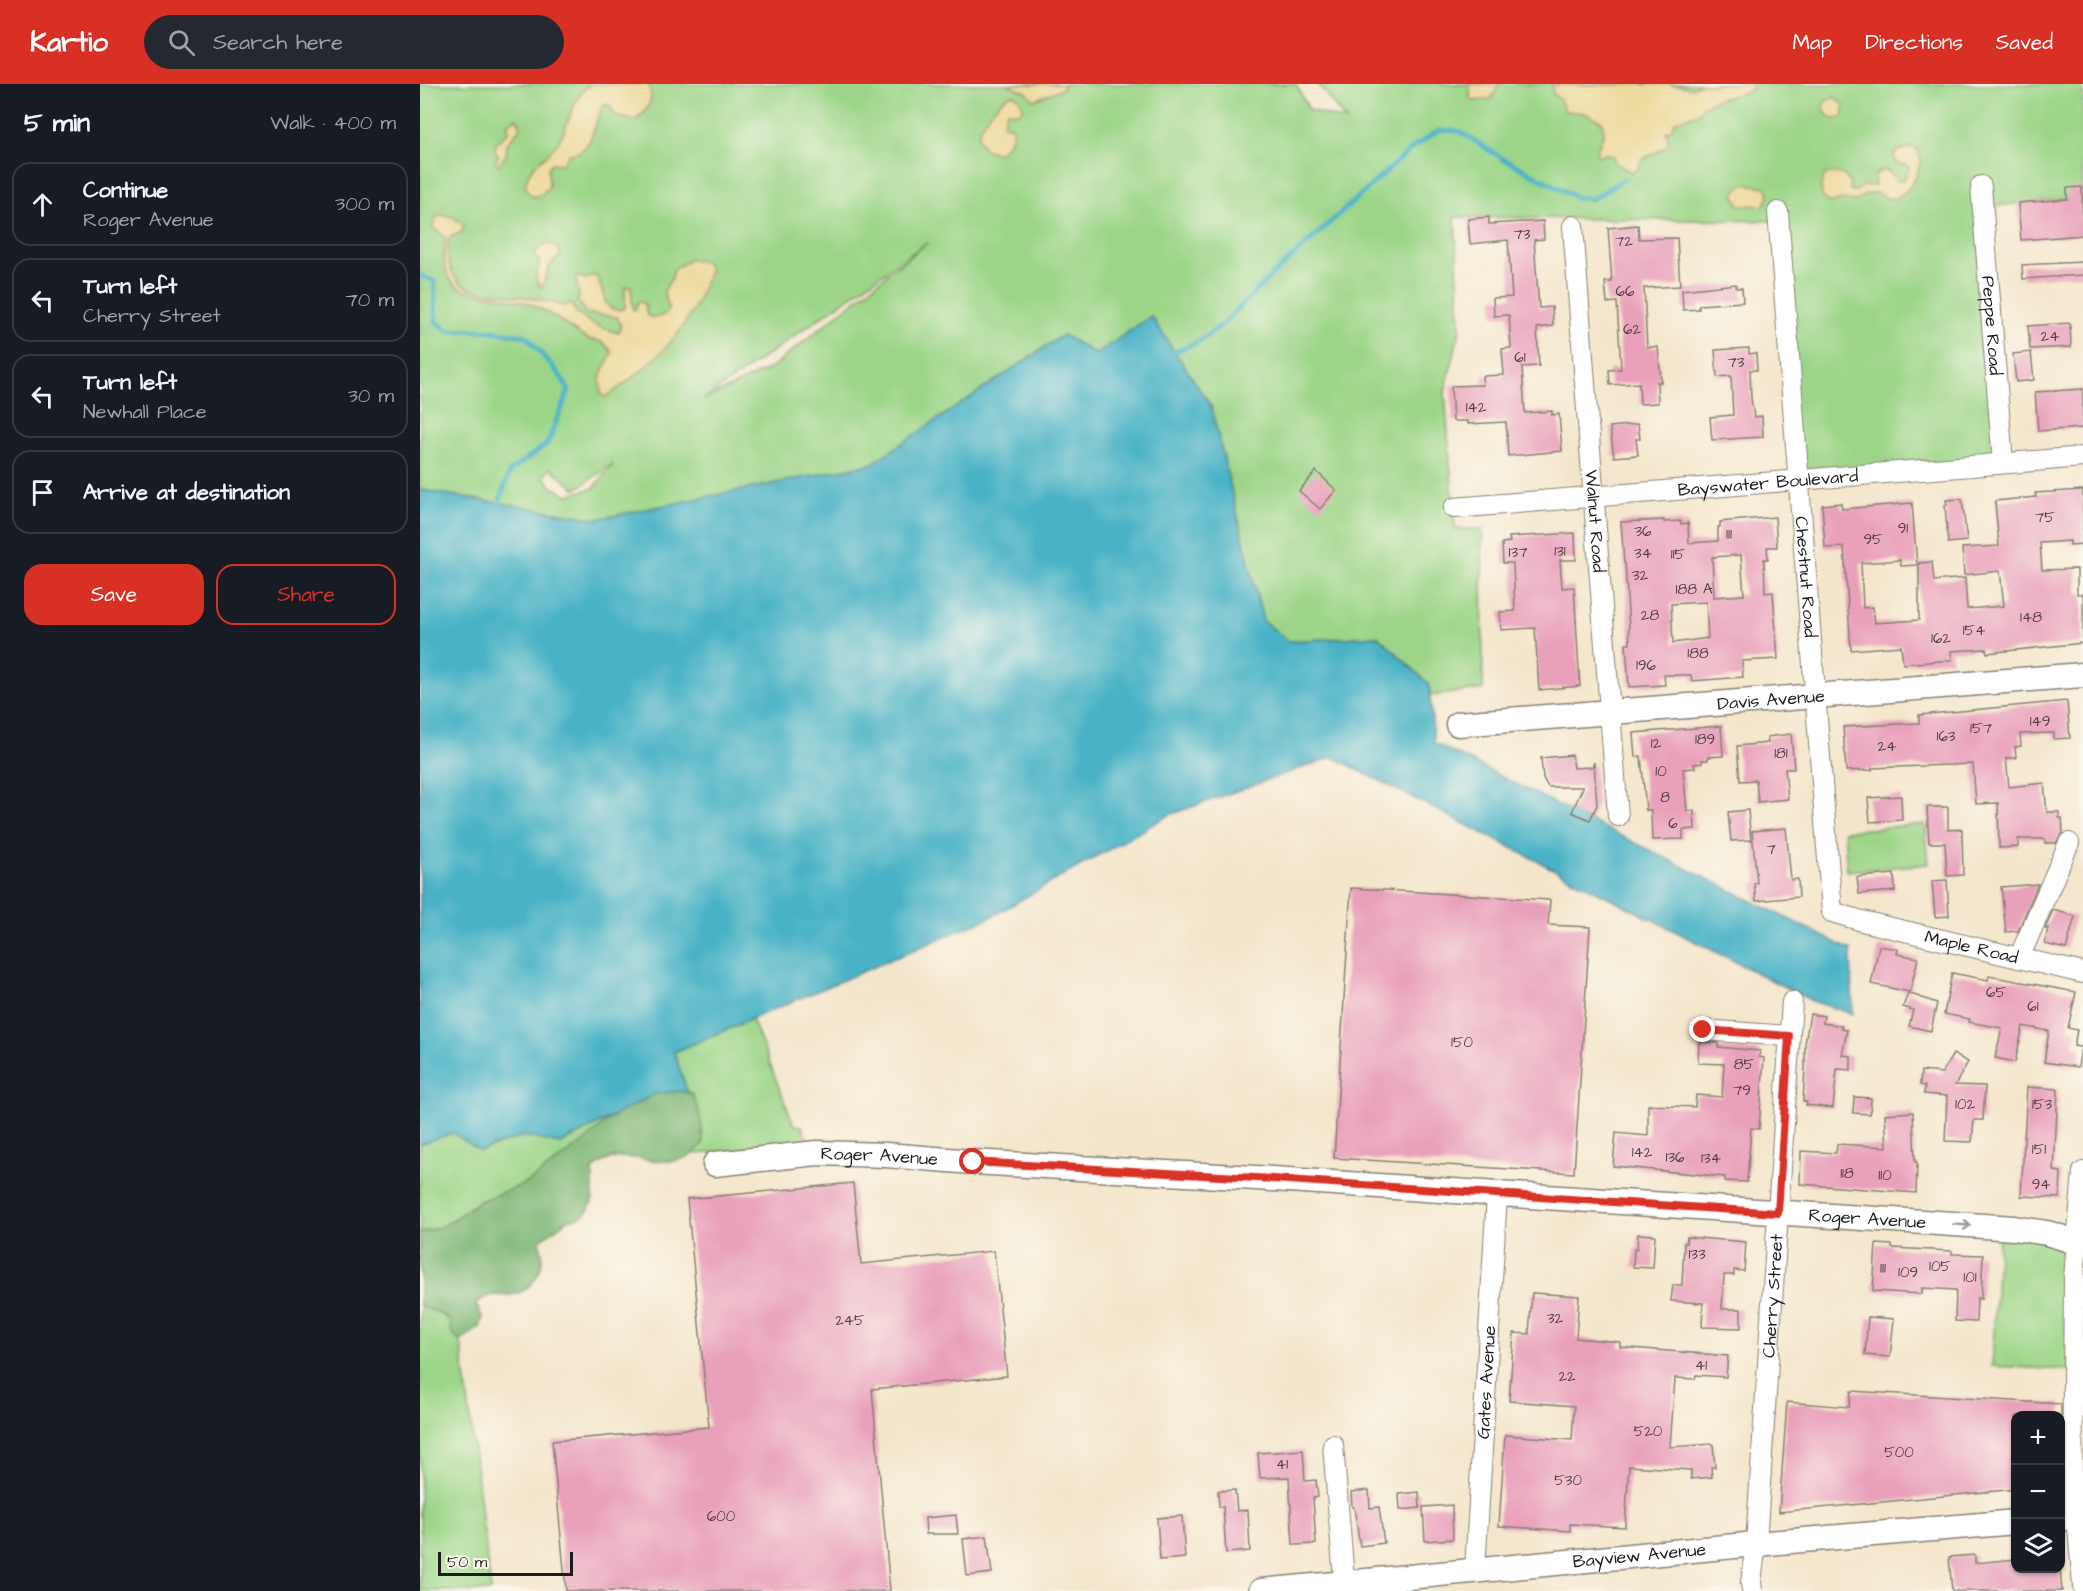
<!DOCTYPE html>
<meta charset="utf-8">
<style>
body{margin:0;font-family:"Architects Daughter",sans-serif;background:#242831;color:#f1f3f6}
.controls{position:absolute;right:18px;bottom:18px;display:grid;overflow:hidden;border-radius:12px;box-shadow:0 2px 4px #0004}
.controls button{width:54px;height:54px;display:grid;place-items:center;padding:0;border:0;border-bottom:2px solid #363941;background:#171b24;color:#f1f3f6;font:30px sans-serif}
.scale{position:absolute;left:18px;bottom:15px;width:135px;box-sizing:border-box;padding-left:6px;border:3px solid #1c1c1c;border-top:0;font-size:16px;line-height:21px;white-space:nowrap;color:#1c1c1c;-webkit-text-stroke:4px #fbf7ec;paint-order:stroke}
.stop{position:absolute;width:18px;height:18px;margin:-14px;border:4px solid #d93025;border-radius:50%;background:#fff}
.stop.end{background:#d93025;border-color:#fff;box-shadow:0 2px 6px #0008}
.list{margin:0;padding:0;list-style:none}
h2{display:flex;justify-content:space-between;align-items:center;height:78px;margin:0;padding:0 24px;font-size:26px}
h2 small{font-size:20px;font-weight:400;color:#9ea1a6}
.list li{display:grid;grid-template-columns:39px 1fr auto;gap:18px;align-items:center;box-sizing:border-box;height:84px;margin:0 12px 12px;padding:0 12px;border:2px solid #363941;border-radius:18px}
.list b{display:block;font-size:22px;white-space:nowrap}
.list p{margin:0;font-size:20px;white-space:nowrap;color:#9ea1a6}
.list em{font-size:20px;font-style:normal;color:#9ea1a6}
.actions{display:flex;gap:12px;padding:18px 24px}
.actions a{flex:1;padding:14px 0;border:2px solid #d93025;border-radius:18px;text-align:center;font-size:21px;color:#d93025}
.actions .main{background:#d93025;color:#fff}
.icon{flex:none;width:33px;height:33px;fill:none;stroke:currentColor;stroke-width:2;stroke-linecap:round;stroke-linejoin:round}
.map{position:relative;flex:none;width:1663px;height:1507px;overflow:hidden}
header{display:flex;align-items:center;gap:36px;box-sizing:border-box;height:84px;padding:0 30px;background:#d93025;color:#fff}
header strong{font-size:28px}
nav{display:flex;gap:33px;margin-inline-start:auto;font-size:21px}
.search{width:420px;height:54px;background:#242831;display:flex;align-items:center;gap:15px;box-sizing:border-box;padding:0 21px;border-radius:33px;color:#9ea1a6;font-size:22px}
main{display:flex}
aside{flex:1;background:#171b24}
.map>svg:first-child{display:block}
</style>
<header>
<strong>Kartio</strong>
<div class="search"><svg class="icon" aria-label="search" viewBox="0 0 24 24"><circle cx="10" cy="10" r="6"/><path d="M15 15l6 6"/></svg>Search here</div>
<nav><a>Map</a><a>Directions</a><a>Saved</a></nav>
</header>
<main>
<aside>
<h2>5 min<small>Walk · 400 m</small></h2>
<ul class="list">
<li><svg class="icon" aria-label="ahead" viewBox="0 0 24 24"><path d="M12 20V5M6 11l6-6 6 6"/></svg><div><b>Continue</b><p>Roger Avenue</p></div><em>300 m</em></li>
<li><svg class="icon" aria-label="left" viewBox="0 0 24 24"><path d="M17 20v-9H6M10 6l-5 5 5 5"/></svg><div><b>Turn left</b><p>Cherry Street</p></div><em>70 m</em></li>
<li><svg class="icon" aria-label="left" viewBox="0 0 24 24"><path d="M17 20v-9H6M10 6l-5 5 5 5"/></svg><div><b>Turn left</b><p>Newhall Place</p></div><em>30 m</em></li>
<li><svg class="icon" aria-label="arrive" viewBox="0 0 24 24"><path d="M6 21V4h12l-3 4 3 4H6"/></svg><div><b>Arrive at destination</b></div></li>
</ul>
<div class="actions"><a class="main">Save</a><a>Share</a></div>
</aside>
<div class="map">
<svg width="1663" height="1507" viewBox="0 0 1663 1507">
<rect width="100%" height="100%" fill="#fbf7ec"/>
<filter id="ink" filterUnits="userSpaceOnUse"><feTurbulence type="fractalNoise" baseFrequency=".0167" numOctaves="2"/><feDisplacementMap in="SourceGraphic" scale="12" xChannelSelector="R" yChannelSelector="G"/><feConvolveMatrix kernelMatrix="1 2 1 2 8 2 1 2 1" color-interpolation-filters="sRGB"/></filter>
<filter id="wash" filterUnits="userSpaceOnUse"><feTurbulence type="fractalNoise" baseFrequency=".008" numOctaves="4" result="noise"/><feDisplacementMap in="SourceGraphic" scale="24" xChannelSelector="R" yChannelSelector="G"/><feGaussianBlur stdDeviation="1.35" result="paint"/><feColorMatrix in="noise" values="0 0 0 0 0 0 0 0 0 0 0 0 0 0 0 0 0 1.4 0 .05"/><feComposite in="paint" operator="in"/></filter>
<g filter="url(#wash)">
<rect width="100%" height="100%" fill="#f4e6cc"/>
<g fill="#9cd588" stroke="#5c7852" stroke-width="1.5" fill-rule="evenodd">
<path d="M0 0H876L889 26 926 37 898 0H1663V113L1566 123 1588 380 1377 395 1359 137 1035 133 1040 246 1025 308 1035 445H1062L1063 605 1010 612 1009 600 958 552 869 557 843 537 791 322 731 233 676 270 643 251 451 380 177 435 0 406ZM508 158 351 284 283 316ZM193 380 174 404 148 411 132 403 124 392 130 384 156 405Z"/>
<polygon points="1505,740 1509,780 1427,787 1424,747"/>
<polygon points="332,935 374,1041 382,1042 389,1061 272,1070 283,1059 272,1011 268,1009 254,968"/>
<polygon points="190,1034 169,1054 107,1099 58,1118 27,1140 71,1507 0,1507 0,1060 33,1049 60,1067 103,1052 140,1060"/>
<polygon points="1579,1147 1656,1160 1650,1286 1572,1282"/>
</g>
<path fill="#7db674" stroke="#4c6948" stroke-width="1.5" d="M260 1007 272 1010C280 1027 283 1041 283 1059 280 1062 276 1067 273 1070 242 1091 200 1056 173 1086V1115L169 1125 162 1132 148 1136 119 1157C120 1161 122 1166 122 1171 124 1188 109 1209 91 1211 74 1213 70 1207 56 1220L63 1234 60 1243 41 1257C32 1254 30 1246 30 1236L19 1229 0 1222V1149L27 1140 58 1118 107 1099 169 1054 190 1034 235 1010Z"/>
<g fill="#eeda9e" stroke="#857b5d" stroke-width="1.5">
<path d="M171 0H228C236 14 227 29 215 36L197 33 189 21H184C173 32 176 70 149 70L142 80 132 79 128 84 129 103 122 110 113 113C108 109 104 104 106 97 110 80 131 71 139 57 148 41 155 8 171 0Z"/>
<polygon points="586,0 642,0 643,4 614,16 606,8"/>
<polygon points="1050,0 1079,0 1071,15 1054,17 1050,14"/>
<path d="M1246 0 1273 4 1281 0H1331L1332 4C1317 16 1288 10 1279 29L1255 37 1251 46 1246 48 1249 57 1246 63C1237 68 1231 72 1222 75L1218 85 1211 88 1196 80 1193 72 1186 70 1178 72 1176 69 1184 48 1182 37 1164 29 1145 27 1139 14 1134 12 1131 1Z"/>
<path d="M592 10 598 13 603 23 602 26 598 29 587 27 583 40 586 42 590 41 593 45 592 53 582 67C575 69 570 69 564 64 560 60 558 56 558 51 560 39 581 13 592 10Z"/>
<path d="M1414 13 1424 21V32C1413 40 1403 31 1404 18Z"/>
<polygon points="96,34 99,37 100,44 87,60 86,71 79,81 76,79 78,71 75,67 76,59 88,48 88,39"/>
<path d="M1490 63 1497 64 1501 77 1496 93 1487 107 1476 114 1470 115 1456 109 1446 110 1437 117 1423 116 1413 119 1409 118 1402 113 1401 101 1404 91C1417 87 1431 89 1430 106L1435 107 1443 102 1455 101C1453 93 1454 90 1462 86L1468 87 1478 97 1484 95 1489 84 1486 81 1475 79 1474 72 1477 67Z"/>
<path d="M1327 100 1346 103C1351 112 1349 115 1343 122L1319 121 1314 110 1318 104Z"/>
<path d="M22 131 33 133 44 141 42 148 30 153C24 177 31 200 57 207 67 210 78 209 89 211 105 213 129 216 143 222L152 220C157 237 183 244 198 249L201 242 197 233 165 229 162 222 157 218 159 214 156 194 158 192 167 195 173 191 178 194 186 219 191 225 199 226 205 224V203H211L213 226 216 225 217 219 220 217 225 221 227 231C235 236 241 233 247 228L248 221 244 209 246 203 252 194 254 185 270 175 285 178 290 185C284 199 280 215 272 228 252 264 218 291 186 313L181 311 180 294 192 268C189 265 186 260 182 258 178 256 173 257 168 255 147 244 129 225 104 218 63 206 14 220 26 154L13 143 17 132Z"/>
<path d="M127 160 134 161 140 167V172L130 181 122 204C113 195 116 189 120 179L114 170 119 164Z"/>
</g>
<polygon fill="#48b2c6" stroke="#326771" stroke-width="1.5" points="731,232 791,322 843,537 869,557 958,552 1009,600 1014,659 1431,866 1433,930 1392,917 913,673 749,731 571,833 254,968 268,1009 260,1007 235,1010 140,1060 103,1052 60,1067 33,1049 0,1060 0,406 177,435 451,380 643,251 676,270"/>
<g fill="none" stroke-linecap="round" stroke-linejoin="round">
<g stroke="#48b2c6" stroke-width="5">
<polyline points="0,191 14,197 16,238 29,247 65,246 106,252 139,290 149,306 127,360 90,387 79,419"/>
<polyline points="755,268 783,255 806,237 849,194 992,64 1019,46 1039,47 1082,74 1156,113 1172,115 1204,95"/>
</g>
</g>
<g id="blocks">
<g fill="#e9a0bb" fill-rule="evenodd">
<polygon points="1662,103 1663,151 1601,156 1598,119 1647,115 1647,104"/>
<polygon points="1069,133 1069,140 1123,137 1124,155 1114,156 1119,224 1132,223 1133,242 1117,244 1119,282 1102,283 1105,329 1132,327 1132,331 1139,330 1142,367 1088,372 1086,338 1048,340 1048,337 1033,337 1031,302 1063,301 1062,292 1084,291 1082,265 1091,264 1089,231 1074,232 1073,214 1092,213 1088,156 1050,160 1048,135"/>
<polygon points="1218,141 1219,155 1257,154 1260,202 1224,204 1227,263 1238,263 1241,298 1237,298 1238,319 1220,320 1219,299 1190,301 1189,286 1201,285 1197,218 1187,219 1185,198 1192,198 1188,144"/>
<polygon points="1663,178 1663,191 1603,195 1602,181"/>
<polygon points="1316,200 1316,204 1322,204 1323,218 1279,221 1279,225 1263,226 1262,206"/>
<polygon points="1650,239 1651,263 1610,265 1608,242"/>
<polygon points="1329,264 1329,270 1336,269 1337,286 1330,286 1331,314 1334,333 1342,332 1343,353 1292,356 1290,333 1313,331 1311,292 1297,293 1295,266"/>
<polygon points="1611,268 1614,296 1596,298 1593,270"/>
<polygon points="1663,305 1663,344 1618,347 1615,308"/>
<polygon points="1218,340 1220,355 1216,355 1218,371 1194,373 1190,343"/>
<polygon points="896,387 916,406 900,425 879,407"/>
<polygon points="1663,406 1663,460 1650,461 1650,457 1620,459 1622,486 1657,485 1657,510 1663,510 1663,559 1567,569 1566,565 1531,567 1532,576 1483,580 1481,562 1431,566 1424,463 1405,464 1402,421 1421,419 1422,425 1492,419 1497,481 1481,482 1480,476 1441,479 1443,524 1453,523 1455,539 1499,536 1499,479 1512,478 1514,497 1545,494 1547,525 1584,522 1580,487 1544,491 1542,464 1579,462 1575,417 1616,413 1615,409"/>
<polygon points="1542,415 1547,457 1528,459 1525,421 1527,421 1526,416"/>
<path d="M1355 433 1357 463H1347L1348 475H1344L1345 509 1353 508 1358 575 1322 577 1323 593 1272 597 1271 591H1244L1245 601 1209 603 1206 560H1210L1205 479H1204L1201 438 1244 436V438L1261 437V440L1268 439 1269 459 1298 457V443H1300V438ZM1321 471 1324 511 1294 513 1292 473ZM1286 518 1288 554 1253 559 1251 520Z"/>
<polygon points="1155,449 1156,476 1140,476 1142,504 1154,503 1160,602 1119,606 1115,544 1081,546 1080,528 1095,527 1093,479 1083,479 1082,459 1090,458 1089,453"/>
<polygon points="1647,617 1650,654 1634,655 1634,649 1600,650 1601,662 1595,663 1596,674 1586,674 1589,703 1624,699 1627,728 1639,728 1639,734 1642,734 1643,749 1636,759 1625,759 1625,755 1598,755 1598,763 1579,764 1578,719 1556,720 1553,680 1452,684 1452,686 1426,687 1423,643 1499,639 1499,631"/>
<polygon points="1301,642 1303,672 1288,673 1288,676 1282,676 1282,679 1274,680 1275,684 1263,685 1267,727 1274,727 1275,745 1263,746 1263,755 1232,756 1231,726 1226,726 1221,672 1215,673 1213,649"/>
<polygon points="1371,650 1374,685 1365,685 1368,715 1338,718 1336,696 1320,697 1317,662 1348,659 1347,653"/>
<polygon points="1152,671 1154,684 1172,683 1174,678 1177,721 1170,736 1152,728 1163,703 1128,703 1123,694 1121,674"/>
<polygon points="1481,712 1482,736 1450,738 1448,714"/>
<polygon points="1507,723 1528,723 1528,746 1542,745 1543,791 1527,792 1525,759 1509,759"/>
<polygon points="1328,726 1331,756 1311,757 1308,728"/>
<polygon points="1366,744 1371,796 1378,795 1379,813 1336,817 1334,799 1337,799 1332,747"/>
<polygon points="1474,790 1475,807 1439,810 1437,793"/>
<polygon points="1527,796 1529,832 1515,833 1512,797"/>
<polygon points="1618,800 1598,847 1586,848 1581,803"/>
<polygon points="931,804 1130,816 1128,841 1170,843 1154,1089 914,1074"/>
<polygon points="1633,826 1655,832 1646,865 1625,860 1628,844 1625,845"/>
<polygon points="1459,862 1478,865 1477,870 1498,874 1490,908 1451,900"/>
<polygon points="1532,889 1568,896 1569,892 1656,908 1648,944 1657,946 1654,962 1661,963 1658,983 1624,978 1629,947 1603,942 1595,978 1575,974 1582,944 1549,938 1550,935 1524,930"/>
<polygon points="1488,909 1517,919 1511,947 1489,942 1493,926 1483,923"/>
<polygon points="1390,930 1404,932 1403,939 1422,942 1421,945 1427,946 1422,971 1431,972 1431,986 1417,985 1413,1024 1386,1021 1387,1018 1383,1017 1385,984 1385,960"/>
<polygon points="1279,958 1298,959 1298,963 1340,967 1339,973 1344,974 1339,1045 1331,1044 1327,1098 1305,1097 1305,1093 1193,1082 1196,1049 1228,1052 1228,1021 1275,1023 1276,1011 1302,1013 1304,980 1278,979"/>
<polygon points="1533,970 1548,978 1535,1001 1565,1002 1563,1036 1554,1036 1552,1058 1525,1057 1527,1012 1504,1010 1505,1002 1500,1001 1501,987 1522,989"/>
<polygon points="1607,1003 1638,1005 1634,1087 1641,1088 1640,1114 1601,1112"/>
<polygon points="1434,1013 1451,1014 1450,1030 1433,1029"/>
<polygon points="1493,1028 1495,1078 1497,1078 1496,1109 1380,1100 1381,1067 1416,1069 1417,1060 1467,1063 1465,1030"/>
<polygon points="433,1099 441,1180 574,1167 587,1292 452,1305 470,1507 146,1507 132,1357 289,1343 267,1115"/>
<polygon points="1218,1150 1235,1151 1233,1184 1213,1183 1214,1165 1217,1165"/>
<polygon points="1267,1153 1326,1158 1324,1187 1314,1186 1314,1191 1304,1191 1302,1225 1321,1225 1321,1244 1282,1243 1283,1219 1251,1217 1253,1201 1262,1201 1264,1159 1266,1159"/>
<polygon points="1456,1160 1472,1161 1472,1164 1532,1167 1532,1170 1563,1171 1561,1215 1557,1214 1556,1238 1535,1237 1536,1206 1502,1204 1502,1210 1453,1207"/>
<polygon points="1112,1209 1159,1212 1156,1254 1200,1258 1200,1263 1308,1272 1306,1293 1276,1291 1275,1295 1255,1294 1250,1363 1293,1360 1295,1383 1291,1383 1292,1393 1271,1395 1271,1386 1209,1382 1205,1443 1150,1440 1150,1447 1079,1442 1085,1351 1152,1356 1154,1322 1089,1317 1094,1249 1109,1250"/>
<polygon points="1448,1233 1474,1235 1470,1273 1445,1271"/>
<polygon points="1431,1307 1641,1320 1641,1332 1596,1332 1596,1405 1359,1428 1367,1318 1429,1323"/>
<polygon points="883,1366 885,1397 896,1396 898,1413 893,1414 896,1460 873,1461 869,1393 840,1394 838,1369"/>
<polygon points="815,1406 817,1427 828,1426 830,1467 806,1469 803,1423 799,1423 798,1407"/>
<polygon points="949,1406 950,1424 959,1423 964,1459 940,1462 934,1423 932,1423 931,1408"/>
<polygon points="999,1408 1000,1424 980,1426 979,1410"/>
<polygon points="1032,1421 1033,1455 1005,1457 1003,1423"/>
<polygon points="536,1431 538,1450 506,1450 505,1434"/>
<polygon points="762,1432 765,1474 740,1476 737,1434"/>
<polygon points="567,1452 572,1489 547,1492 543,1455"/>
<polygon points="1555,1471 1555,1479 1596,1475 1596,1485 1640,1485 1642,1507 1532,1507 1529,1473"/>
</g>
</g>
</g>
<g filter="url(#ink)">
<use href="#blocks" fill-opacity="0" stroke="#888174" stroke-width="1.5"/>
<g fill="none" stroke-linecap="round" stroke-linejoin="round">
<g stroke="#888174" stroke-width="22">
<g id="minor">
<path id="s1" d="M1561 102 1583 379"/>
<path id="s2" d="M1358 128 1412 828 1442 837 1663 889"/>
<path id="s3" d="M1153 142 1198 732"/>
<path id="s4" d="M1034 424 1663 373"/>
<polyline points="1599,874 1649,759"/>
<polyline points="1283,946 1369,952"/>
<polyline points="1663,1088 1654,1194 1652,1407 1657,1433 1663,1502"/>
<polyline points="913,1361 925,1507"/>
<path id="s5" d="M1055 1486 1077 1110"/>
<path id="s6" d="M1332 1507 1331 1498 1336 1460 1372 918"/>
</g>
</g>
<g stroke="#888174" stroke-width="27">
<g id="tertiary">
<path id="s7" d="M1038 640 1663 591"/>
<path id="s8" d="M295 1080 397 1069 466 1071 553 1078 853 1095 1594 1144 1627 1149 1663 1160"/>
<polyline points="1640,1434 1663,1433"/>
<path id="s9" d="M841 1507 1336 1460 1596 1438"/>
</g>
</g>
<use href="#minor" stroke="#fff" stroke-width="20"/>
<use href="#tertiary" stroke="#fff" stroke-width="24"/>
</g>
<defs><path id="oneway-shaft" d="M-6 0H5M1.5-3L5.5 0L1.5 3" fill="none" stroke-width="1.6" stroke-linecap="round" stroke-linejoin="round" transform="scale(1.5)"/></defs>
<use stroke="#999" href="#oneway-shaft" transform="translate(1542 1141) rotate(4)"/>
</g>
<g fill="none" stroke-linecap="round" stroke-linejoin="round" filter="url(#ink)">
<polyline stroke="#d93025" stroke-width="8" points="553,1078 853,1095 1358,1129 1369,952 1283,946"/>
</g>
<g text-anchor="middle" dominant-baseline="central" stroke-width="5" stroke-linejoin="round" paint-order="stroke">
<g font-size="15" fill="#4f3d44">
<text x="1102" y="150">73</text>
<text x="1204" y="157">72</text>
<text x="1205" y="207">66</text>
<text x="1212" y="245">62</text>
<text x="1630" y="252">24</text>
<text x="1100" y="273">61</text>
<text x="1316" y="278">73</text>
<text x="1056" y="323">142</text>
<text x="1625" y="433">75</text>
<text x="1483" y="444">91</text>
<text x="1223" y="447">36</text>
<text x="1309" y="450">111</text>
<text x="1453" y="455">95</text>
<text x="1140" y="467">131</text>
<text x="1098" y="468">137</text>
<text x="1223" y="469">34</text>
<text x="1258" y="470">115</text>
<text x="1220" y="491">32</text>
<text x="1274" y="505">188 A</text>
<text x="1230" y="531">28</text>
<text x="1611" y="533">148</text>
<text x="1554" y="546">154</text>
<text x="1521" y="554">162</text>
<text x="1278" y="569">188</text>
<text x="1226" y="581">196</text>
<text x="1620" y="637">149</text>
<text x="1561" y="644">157</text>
<text x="1526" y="652">163</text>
<text x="1285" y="655">189</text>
<text x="1236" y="659">12</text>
<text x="1467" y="662">24</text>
<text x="1361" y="669">181</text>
<text x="1241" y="687">10</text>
<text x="1245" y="713">8</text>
<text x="1253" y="739">6</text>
<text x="1351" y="765">7</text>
<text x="1576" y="908">65</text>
<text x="1613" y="922">61</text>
<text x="1042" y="958">150</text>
<text x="1324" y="980">85</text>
<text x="1322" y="1006">79</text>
<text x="1545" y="1020">102</text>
<text x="1622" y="1020">153</text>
<text x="1619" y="1065">151</text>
<text x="1222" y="1068">142</text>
<text x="1255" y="1073">136</text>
<text x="1291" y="1074">134</text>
<text x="1427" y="1089">118</text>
<text x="1465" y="1091">110</text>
<text x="1621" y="1100">94</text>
<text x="1277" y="1170">133</text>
<text x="1520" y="1182">105</text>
<text x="1463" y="1184">111</text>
<text x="1488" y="1188">109</text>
<text x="1550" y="1193">101</text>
<text x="1135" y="1234">32</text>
<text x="430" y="1236">245</text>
<text x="1281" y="1281">41</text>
<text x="1147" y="1292">22</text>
<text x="1228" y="1347">520</text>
<text x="1479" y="1368">500</text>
<text x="862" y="1380">41</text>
<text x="1148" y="1396">530</text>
<text x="301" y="1432">600</text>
</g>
<g font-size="18" fill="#1c1c1c" stroke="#fbf7ec">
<text stroke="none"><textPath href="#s1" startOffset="140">Peppe Road</textPath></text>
<text stroke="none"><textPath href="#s4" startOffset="315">Bayswater Boulevard</textPath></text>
<text stroke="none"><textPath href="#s3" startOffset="296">Walnut Road</textPath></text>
<text stroke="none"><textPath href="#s2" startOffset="366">Chestnut Road</textPath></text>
<text stroke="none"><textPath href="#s7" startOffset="314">Davis Avenue</textPath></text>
<text stroke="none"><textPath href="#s2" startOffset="846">Maple Road</textPath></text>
<text stroke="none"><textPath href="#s8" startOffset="165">Roger Avenue</textPath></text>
<text stroke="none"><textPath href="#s8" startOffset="1155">Roger Avenue</textPath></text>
<text stroke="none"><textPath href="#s6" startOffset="296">Cherry Street</textPath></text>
<text stroke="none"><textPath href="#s5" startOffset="188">Gates Avenue</textPath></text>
<text stroke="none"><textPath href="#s9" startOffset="380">Bayview Avenue</textPath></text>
</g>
</g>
</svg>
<div class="controls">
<button>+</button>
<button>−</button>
<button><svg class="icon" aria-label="layers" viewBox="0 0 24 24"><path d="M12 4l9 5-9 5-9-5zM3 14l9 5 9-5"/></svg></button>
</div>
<div class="scale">50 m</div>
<div class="stop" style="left:553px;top:1078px"></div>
<div class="stop end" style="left:1283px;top:946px"></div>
</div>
</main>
